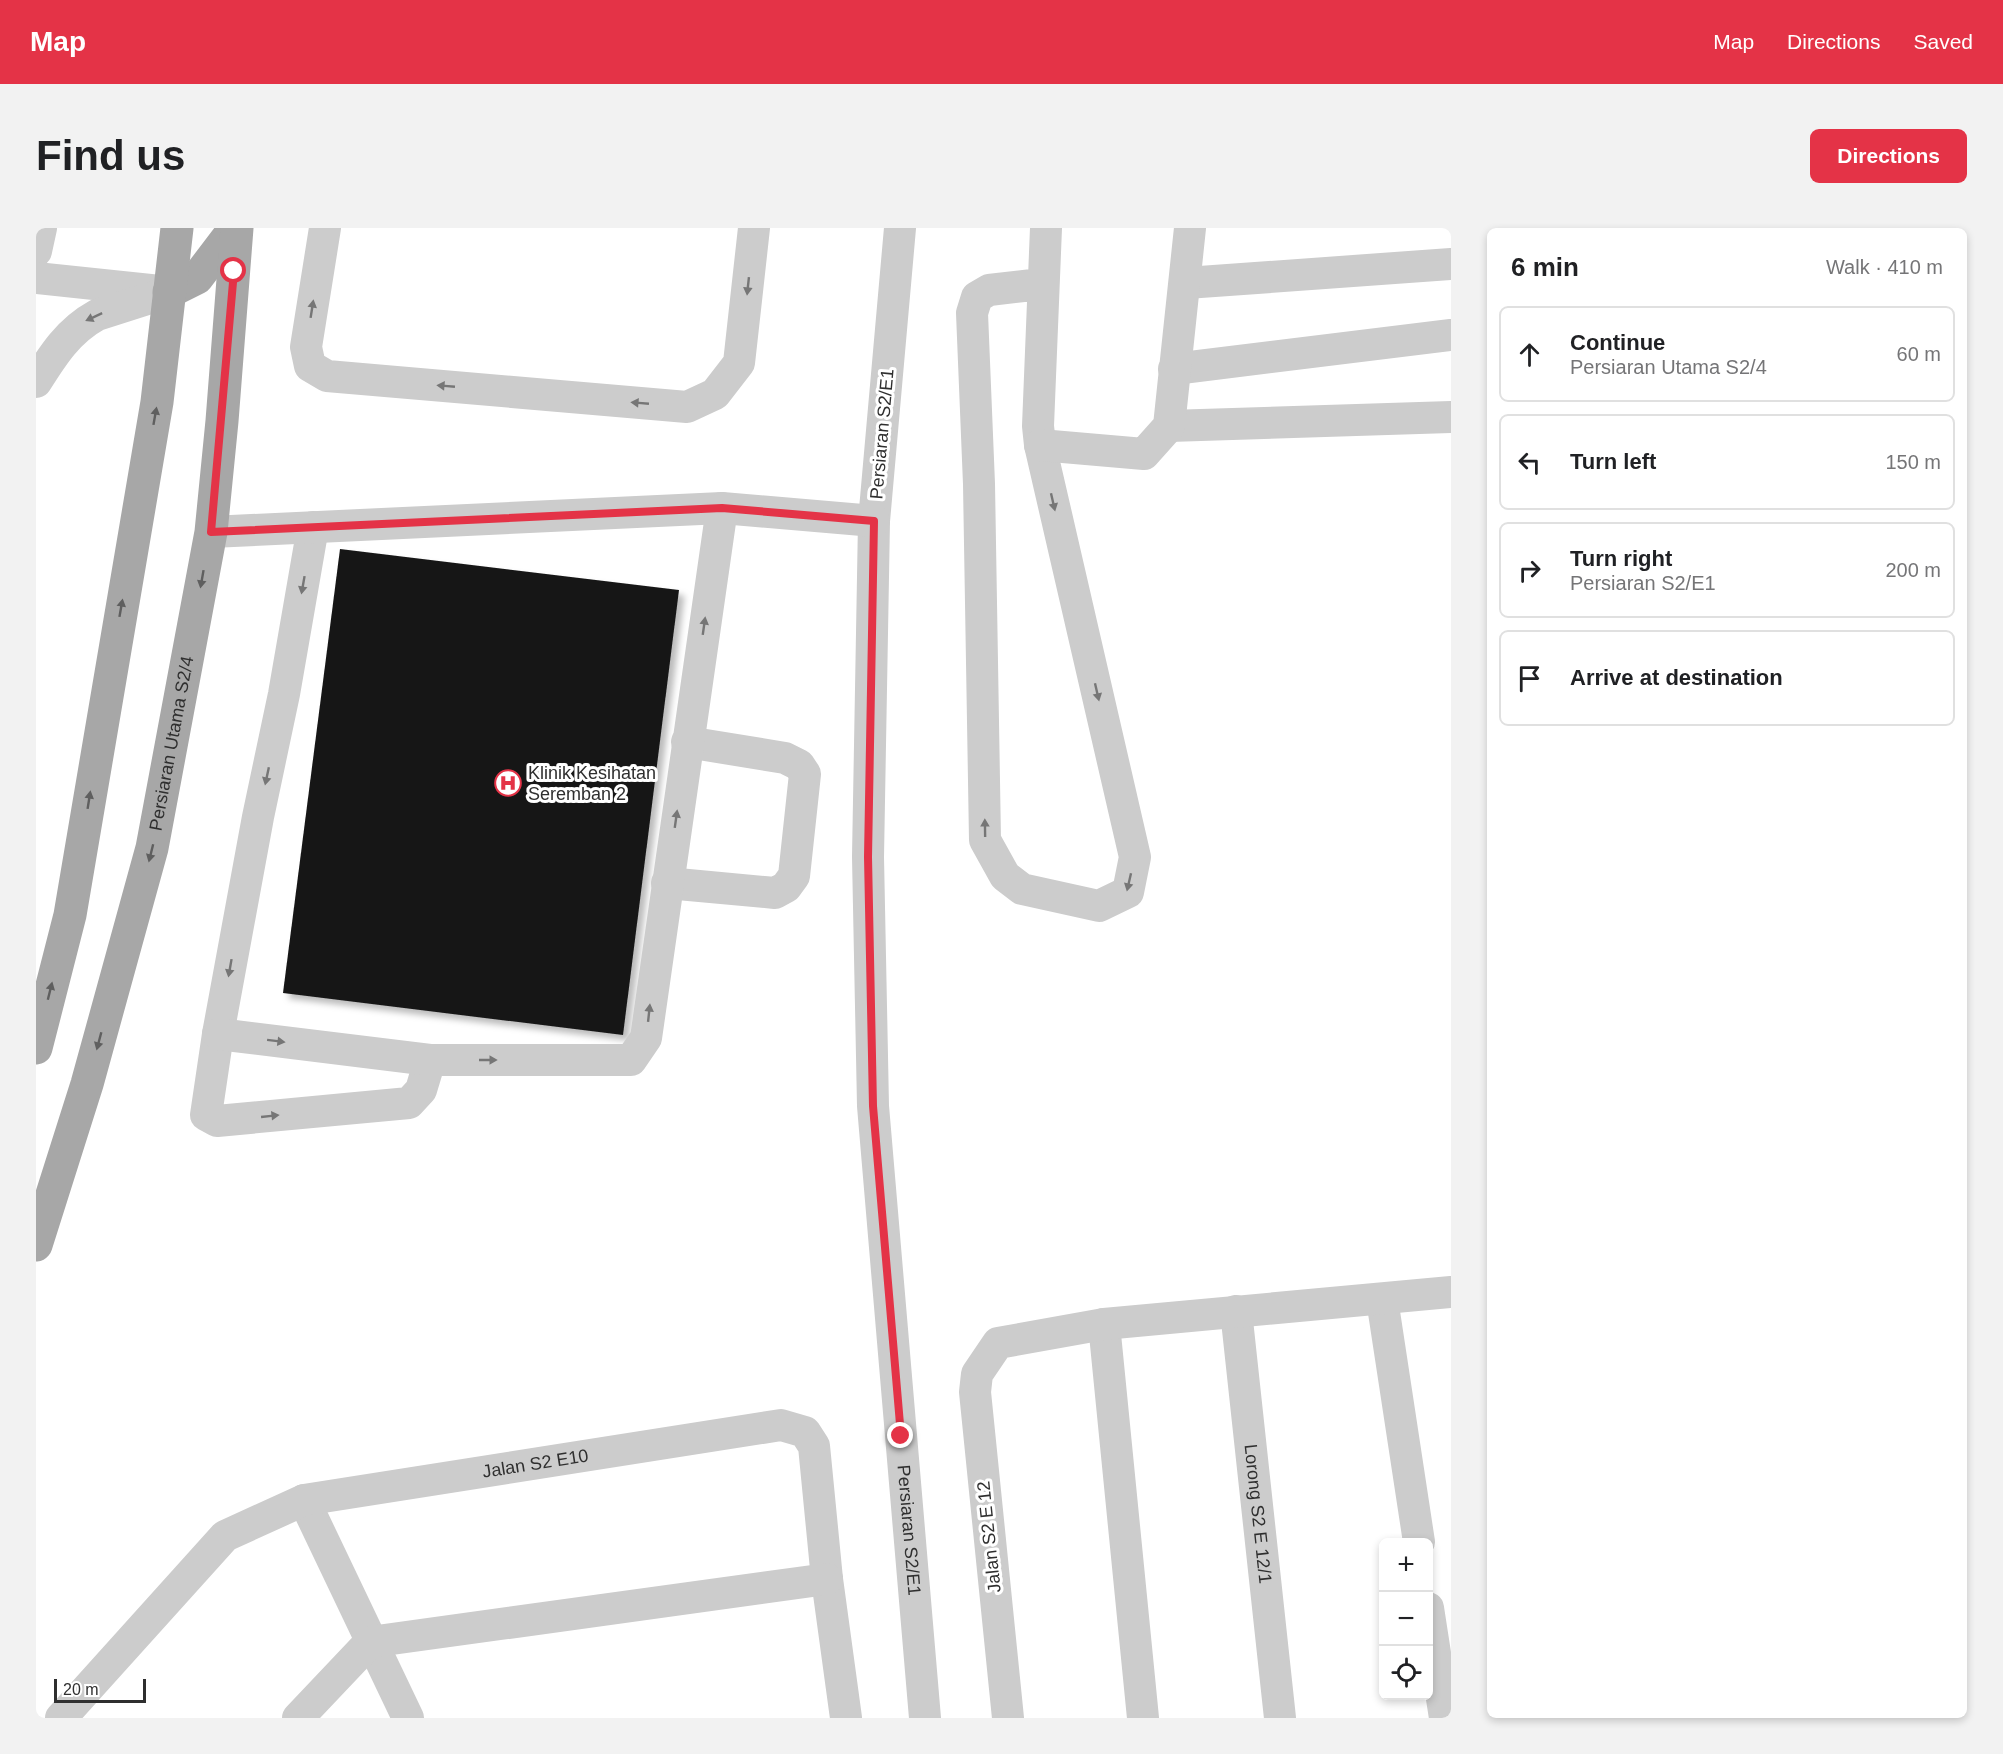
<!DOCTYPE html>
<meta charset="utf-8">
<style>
body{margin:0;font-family:Helvetica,sans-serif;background:#f2f2f2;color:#202124}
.controls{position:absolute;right:18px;bottom:18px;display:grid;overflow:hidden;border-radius:9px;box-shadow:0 3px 9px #0003}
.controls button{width:54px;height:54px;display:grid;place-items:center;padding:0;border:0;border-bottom:2px solid #e0e0e0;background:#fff;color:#202124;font:30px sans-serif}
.scale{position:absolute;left:18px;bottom:15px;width:92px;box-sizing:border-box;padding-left:6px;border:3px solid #2f2f2f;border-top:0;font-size:16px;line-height:21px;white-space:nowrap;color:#2f2f2f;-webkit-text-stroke:4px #fff;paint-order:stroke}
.stop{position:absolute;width:18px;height:18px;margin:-14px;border:4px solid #e43347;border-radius:50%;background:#fff}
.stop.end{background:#e43347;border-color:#fff;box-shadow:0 2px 6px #0008}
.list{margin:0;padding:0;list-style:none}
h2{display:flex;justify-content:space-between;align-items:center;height:78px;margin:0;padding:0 24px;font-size:26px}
h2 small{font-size:20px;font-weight:400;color:#757577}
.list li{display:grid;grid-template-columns:39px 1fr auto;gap:18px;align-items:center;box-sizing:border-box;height:96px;margin:0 12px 12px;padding:0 12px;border:2px solid #e0e0e0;border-radius:9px}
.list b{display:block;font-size:22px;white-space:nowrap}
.list p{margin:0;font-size:20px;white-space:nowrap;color:#757577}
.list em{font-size:20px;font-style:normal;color:#757577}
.icon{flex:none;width:33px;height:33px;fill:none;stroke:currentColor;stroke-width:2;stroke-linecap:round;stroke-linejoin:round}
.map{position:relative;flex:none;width:1415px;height:1490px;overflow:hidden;border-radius:9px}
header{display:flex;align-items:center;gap:36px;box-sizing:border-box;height:84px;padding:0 30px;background:#e43347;color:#fff}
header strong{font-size:28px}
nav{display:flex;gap:33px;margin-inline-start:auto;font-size:21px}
.intro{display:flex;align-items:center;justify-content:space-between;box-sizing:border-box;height:144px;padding:0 36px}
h1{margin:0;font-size:42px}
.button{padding:15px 27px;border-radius:9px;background:#e43347;color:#fff;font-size:21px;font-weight:700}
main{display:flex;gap:36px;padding:0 36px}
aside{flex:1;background:#fff;border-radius:9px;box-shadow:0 3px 9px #0003}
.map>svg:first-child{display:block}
</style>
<header>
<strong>Map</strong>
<nav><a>Map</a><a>Directions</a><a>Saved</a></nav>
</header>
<div class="intro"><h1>Find us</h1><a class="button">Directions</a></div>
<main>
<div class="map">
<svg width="1415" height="1490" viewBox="0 0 1415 1490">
<defs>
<filter id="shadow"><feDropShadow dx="5.5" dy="5.5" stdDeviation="3" flood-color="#0004"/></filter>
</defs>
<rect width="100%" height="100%" fill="#fff"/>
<polygon fill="#161616" filter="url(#shadow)" points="304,321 643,362 587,807 247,765"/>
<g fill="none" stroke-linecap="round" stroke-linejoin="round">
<g stroke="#ccc" stroke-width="32">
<polyline points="289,0 270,119 274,138 291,148 651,179 679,166 703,135 718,0"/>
<path id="s1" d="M864 0 838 293 832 629 837 878 889 1490"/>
<polyline points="0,23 5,0"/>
<polyline points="0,50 124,63"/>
<polyline points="1150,55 1415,36"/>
<polyline points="1005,56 953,62 941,69 936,85 943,256 949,612 969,648 986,661 1063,678 1092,664 1099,629 1004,217 1002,198 1010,0"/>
<polyline points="1138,141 1415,107"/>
<path d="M0 154C17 127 32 103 61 87L133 64"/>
<polyline points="1133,198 1415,189"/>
<polyline points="1004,217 1108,226 1133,198 1154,0"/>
<polyline points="277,299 248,466 222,589 182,806 170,887 181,893 373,875 385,862 394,832"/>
<polyline points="175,304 686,280 838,293"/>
<polyline points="631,655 739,665 750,659 758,648 769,546 763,537 749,530 651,514"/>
<polyline points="182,806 394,832 595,832 610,810 686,280"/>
<polyline points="1346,1071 1383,1314"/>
<path id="s2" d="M1200 1083 1244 1490"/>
<polyline points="1068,1096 1107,1490"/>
<polyline points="268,1272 372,1490"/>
<polyline points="1392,1380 1409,1490"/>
<path id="s3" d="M25 1490 189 1308 268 1272 745 1197 769 1204 778 1218 791 1351 810 1490"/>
<polyline points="262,1490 334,1414 791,1351"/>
<polyline points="972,1490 939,1164 941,1146 962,1115 1068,1096 1415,1064"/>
</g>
<g stroke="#a7a7a7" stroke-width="33">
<polyline points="133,64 161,50 199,0"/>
<polyline points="0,820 34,687 121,174 141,0"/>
<path id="s4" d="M0 1017 51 856 116 620 175 304 186 193 201 0"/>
</g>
</g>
<defs><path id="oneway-solid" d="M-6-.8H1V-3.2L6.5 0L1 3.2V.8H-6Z" transform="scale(1.5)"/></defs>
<g fill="#767676">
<use href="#oneway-solid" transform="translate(712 58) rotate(96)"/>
<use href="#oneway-solid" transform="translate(276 81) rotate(-81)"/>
<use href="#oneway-solid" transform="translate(58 89) rotate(155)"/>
<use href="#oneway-solid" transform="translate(410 158) rotate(-175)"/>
<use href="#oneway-solid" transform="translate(604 175) rotate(-175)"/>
<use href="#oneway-solid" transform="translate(1017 274) rotate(77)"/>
<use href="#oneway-solid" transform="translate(267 357) rotate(100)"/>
<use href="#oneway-solid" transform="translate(668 398) rotate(-82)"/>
<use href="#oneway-solid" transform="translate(1061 464) rotate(77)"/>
<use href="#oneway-solid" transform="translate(231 548) rotate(102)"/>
<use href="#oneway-solid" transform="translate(640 591) rotate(-82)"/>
<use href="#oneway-solid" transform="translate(949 600) rotate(-91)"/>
<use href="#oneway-solid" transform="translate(1093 654) rotate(103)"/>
<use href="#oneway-solid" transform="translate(194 740) rotate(100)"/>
<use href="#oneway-solid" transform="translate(613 785) rotate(-84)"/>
<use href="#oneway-solid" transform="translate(240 813) rotate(7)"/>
<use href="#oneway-solid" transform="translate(452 832)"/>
<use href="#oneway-solid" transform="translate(234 888) rotate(-6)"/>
</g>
<g fill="#5f5f5f">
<use href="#oneway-solid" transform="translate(119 188) rotate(-80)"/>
<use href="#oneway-solid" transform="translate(166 351) rotate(100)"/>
<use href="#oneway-solid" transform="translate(85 380) rotate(-80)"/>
<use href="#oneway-solid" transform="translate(53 572) rotate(-81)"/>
<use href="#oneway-solid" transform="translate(115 625) rotate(104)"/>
<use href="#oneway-solid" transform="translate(14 763) rotate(-76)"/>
<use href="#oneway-solid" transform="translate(63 813) rotate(105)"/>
</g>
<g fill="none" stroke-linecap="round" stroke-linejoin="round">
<polyline stroke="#e43347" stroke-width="8" points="198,43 175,304 686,280 838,293 832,629 837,878 865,1208"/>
</g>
<defs>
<g id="hospital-ring" transform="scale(1.35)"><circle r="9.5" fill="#fff" stroke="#e43347" stroke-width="1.5"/><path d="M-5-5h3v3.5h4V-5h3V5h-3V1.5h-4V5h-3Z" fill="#e43347"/></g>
</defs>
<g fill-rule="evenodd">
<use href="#hospital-ring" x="472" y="555"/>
</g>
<g text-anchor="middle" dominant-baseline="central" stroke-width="6" stroke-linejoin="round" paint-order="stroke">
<g font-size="18" fill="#2f2f2f" stroke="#fff">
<text transform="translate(846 206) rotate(-85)">Persiaran S2/E1</text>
<text stroke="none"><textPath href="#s4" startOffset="520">Persiaran Utama S2/4</textPath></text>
<text stroke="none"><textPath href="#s3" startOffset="566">Jalan S2 E10</textPath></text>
<text stroke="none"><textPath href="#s2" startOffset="204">Lorong S2 E 12/1</textPath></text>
<text stroke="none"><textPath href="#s1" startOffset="1305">Persiaran S2/E1</textPath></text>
<text transform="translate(953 1309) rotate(-96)">Jalan S2 E 12</text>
</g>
<g font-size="18" fill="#2f2f2f" stroke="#fff" text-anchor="start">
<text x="492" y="545">Klinik Kesihatan<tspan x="492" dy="21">Seremban 2</tspan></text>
</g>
</g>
</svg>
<div class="controls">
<button>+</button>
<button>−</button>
<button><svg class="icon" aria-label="locate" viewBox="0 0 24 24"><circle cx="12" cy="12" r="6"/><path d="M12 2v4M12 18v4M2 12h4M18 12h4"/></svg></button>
</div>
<div class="scale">20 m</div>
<div class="stop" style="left:198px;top:43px"></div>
<div class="stop end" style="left:865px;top:1208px"></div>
</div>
<aside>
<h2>6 min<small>Walk · 410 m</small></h2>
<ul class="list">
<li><svg class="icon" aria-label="ahead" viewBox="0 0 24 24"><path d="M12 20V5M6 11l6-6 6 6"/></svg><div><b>Continue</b><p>Persiaran Utama S2/4</p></div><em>60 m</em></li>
<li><svg class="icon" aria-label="left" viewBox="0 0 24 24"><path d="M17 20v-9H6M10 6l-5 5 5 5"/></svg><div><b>Turn left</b></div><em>150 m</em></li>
<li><svg class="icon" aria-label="right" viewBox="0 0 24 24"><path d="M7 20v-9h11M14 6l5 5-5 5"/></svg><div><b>Turn right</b><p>Persiaran S2/E1</p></div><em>200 m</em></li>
<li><svg class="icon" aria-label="arrive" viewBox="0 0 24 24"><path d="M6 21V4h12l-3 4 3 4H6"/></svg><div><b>Arrive at destination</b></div></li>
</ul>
</aside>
</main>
